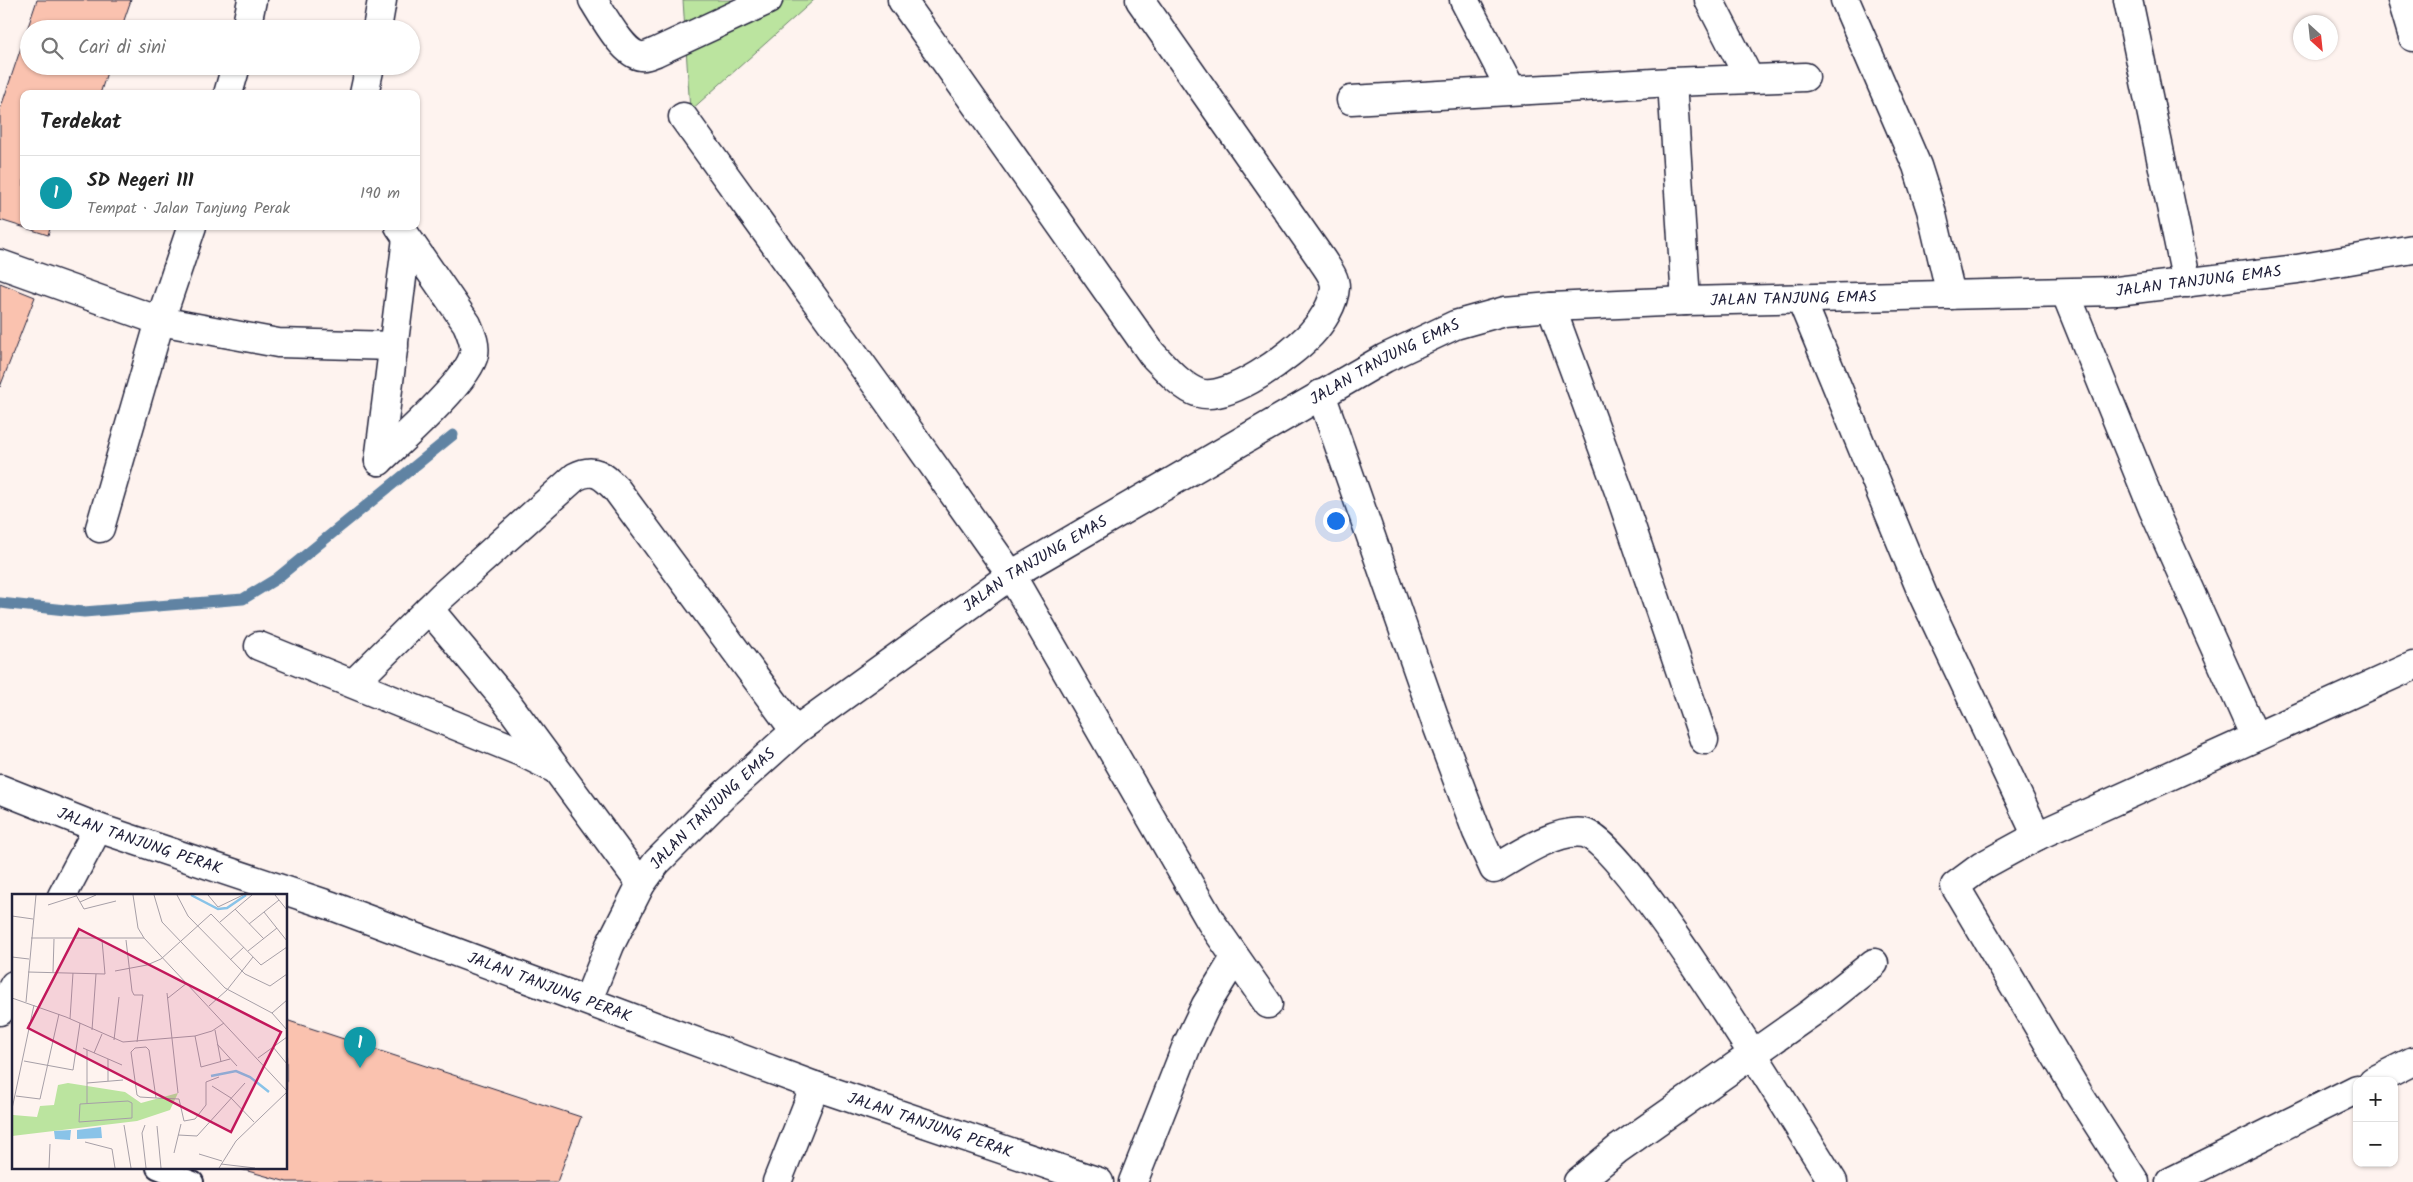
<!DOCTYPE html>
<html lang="id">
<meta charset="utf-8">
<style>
body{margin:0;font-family:Kalam,sans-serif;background:#f2f2f2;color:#222}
.controls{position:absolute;right:15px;bottom:15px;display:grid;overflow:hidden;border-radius:10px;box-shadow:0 1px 4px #0004}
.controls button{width:45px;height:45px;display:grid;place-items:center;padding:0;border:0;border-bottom:1px solid #e0e0e0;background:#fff;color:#222;font:25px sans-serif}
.compass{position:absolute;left:2293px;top:15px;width:45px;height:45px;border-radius:50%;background:#fff;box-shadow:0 1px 4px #0004;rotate:153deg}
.you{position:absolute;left:1335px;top:520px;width:18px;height:18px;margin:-12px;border:4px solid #fff;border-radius:50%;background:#1a73e8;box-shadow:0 0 0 8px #1a73e833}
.badge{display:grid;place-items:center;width:32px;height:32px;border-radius:50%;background:#ea580c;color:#fff;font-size:16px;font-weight:700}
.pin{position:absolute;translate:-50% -41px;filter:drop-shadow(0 1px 2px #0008)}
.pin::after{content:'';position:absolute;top:26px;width:18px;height:15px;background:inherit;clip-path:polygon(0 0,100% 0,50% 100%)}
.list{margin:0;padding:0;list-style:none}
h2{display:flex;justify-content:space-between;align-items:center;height:65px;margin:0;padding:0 20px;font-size:21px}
h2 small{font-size:16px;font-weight:400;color:#767676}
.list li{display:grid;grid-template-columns:32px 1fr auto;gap:15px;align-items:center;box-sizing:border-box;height:75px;padding:0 20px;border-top:1px solid #e0e0e0}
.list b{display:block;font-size:19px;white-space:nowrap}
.list p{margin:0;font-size:16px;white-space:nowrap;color:#767676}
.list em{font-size:16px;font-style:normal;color:#767676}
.icon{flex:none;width:28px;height:28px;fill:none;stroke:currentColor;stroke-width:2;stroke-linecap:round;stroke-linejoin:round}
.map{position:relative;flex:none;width:2413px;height:1182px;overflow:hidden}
.search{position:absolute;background:#fff;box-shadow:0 1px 4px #0004;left:20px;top:20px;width:400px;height:55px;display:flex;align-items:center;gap:12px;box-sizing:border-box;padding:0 18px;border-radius:28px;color:#767676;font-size:19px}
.panel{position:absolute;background:#fff;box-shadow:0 1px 4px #0004;left:20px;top:90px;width:400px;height:140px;border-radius:10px}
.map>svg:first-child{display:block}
</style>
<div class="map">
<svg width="2413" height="1182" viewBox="0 0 2413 1182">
<rect width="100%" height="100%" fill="#fef3ef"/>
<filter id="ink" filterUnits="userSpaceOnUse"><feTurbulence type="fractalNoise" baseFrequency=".02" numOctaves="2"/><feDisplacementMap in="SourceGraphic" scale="10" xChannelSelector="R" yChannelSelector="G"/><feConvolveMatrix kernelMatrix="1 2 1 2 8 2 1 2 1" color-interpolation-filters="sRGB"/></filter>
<g filter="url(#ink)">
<polygon fill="#bbe49f" stroke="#6e836d" points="683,0 814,0 690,111"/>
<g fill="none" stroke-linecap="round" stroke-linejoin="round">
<polyline stroke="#6083a3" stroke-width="11" points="0,603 84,612 243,599 276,579 453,435"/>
</g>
<g fill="#fac2af" stroke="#22223b">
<polygon points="37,0 131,0 121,29 29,29 29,66 109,66 100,94 24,94 24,226 51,226 48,235 0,220 0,110"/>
<polygon points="0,283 35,297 0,387"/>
<polygon points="286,1020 581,1117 557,1182 287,1182 237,1168 286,1168"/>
</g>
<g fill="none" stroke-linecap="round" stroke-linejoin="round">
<g stroke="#22223b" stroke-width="24">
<polyline id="lane" points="157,1168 193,1182"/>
</g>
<g stroke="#22223b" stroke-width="31">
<g id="street">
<path d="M593 0C602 14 624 55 641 56 646 57 651 54 656 52L768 0"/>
<path d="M902 0 1152 354C1165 367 1181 387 1199 393 1229 402 1291 355 1311 334 1322 322 1334 304 1335 287 1335 277 1327 268 1322 260L1140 0"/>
<polyline points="1464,0 1511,90"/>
<polyline points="1709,0 1749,78"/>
<polyline points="1845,0 1917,166 1931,210 1951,295"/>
<polyline points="2128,0 2187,283"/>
<polyline points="2402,0 2413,37"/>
<polyline points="246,29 252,0"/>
<polyline points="377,29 382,0"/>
<polyline points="1672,82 1686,301"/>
<polyline points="228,94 236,66"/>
<polyline points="364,94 370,66"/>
<polyline points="1351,100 1672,82 1805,77"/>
<polyline points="683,117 878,387 1011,575 1211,922 1268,1004"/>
<polyline points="0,264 160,321 278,343 394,346"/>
<polyline points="2066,294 2153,509 2255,737"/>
<polyline points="1801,299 1923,595 2037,836"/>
<polyline points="1551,307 1621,497 1704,740"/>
<path d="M1321 394 1437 725 1477 832 1494 869C1516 856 1558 828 1584 833 1626 841 1801 1131 1833 1182"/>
<path d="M379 461C401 440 469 380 474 354 476 344 471 334 467 324L399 226"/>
<polyline points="379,461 407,238"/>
<polyline points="100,528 160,321 192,226"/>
<polyline points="429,609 506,701 641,884"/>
<polyline points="259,646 521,752 553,768"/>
<path d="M354 683 442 596 575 477C594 467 603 475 617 490L795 731"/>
<path id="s1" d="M0 789 98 828 332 906 815 1086 1099 1182"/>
<polyline points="62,896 98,828"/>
<path id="s2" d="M588 1000 610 945 641 884 657 862 725 794 795 731 1011 575 1385 358 1455 325 1505 311 1551 307 1686 301 2117 291 2297 269 2413 249"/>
<polyline points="0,1011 14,985"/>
<polyline points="2373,1081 2413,1061"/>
<polyline points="777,1182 815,1086"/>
<polyline points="1133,1182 1188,1043 1206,1005 1235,958"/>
<polyline points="1578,1182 1618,1149 1811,1013 1874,963"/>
<polyline points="2135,1182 2078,1093 1955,886 1982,866 2037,836 2413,666"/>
<polyline points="2170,1182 2357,1089"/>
</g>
</g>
<use href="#lane" stroke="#fff" stroke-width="20"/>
<use href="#street" stroke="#fff" stroke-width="28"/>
</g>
</g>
<g text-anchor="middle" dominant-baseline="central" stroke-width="5" stroke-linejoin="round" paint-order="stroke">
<g font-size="16" fill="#22223b" stroke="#fff">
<text stroke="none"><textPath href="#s2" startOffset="1868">JALAN TANJUNG EMAS</textPath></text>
<text stroke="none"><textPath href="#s2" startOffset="1462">JALAN TANJUNG EMAS</textPath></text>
<text stroke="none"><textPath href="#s2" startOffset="1042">JALAN TANJUNG EMAS</textPath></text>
<text stroke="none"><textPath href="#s2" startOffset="638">JALAN TANJUNG EMAS</textPath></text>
<text stroke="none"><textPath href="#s2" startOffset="232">JALAN TANJUNG EMAS</textPath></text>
<text stroke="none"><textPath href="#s1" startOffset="149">JALAN TANJUNG PERAK</textPath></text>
<text stroke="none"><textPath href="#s1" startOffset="584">JALAN TANJUNG PERAK</textPath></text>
<text stroke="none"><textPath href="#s1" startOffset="989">JALAN TANJUNG PERAK</textPath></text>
</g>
</g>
<g transform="translate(12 894)">
<rect width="275" height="275" fill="#fef3ef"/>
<path d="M56 189 113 198 129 209 166 199 158 216 125 227 0 242 1 221 25 223 28 212 42 211 46 191Z" fill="#bbe49f"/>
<path d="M89 233 90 244 65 245V236ZM59 236 58 246 43 245 42 237Z" fill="#89c3e8"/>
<path fill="none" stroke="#89c3e8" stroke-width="2.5" d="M179 1 206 15 215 14 234 1M199 182 224 177 238 183 257 198"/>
<path fill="none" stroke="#a69fa7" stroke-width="1" d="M64 1 72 15 104 7M121 1 126 34 132 44 275 197M142 1 150 28 213 94 260 119 275 136M165 1 176 22 233 80 258 92 275 80M196 1 206 13 231 1M263 1 275 16M68 8 84 1M36 11 64 2M223 15 252 45M252 18 275 47M0 22 21 25M208 28 240 1M237 30 267 6M19 44H132M114 46 120 97 122 101H131L125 148M236 57 265 34M0 63 17 65M218 66 232 53M103 77 135 71 149 65 199 20 249 71 275 53M16 78 93 80 90 46M41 78 42 45M155 99 166 199M0 104 54 123 111 148 183 142 200 137 212 129M156 104 175 89M14 108 24 1M197 112 215 96 241 63M260 119 275 106M58 125 61 79M80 136 84 80M203 136 209 168M183 142 189 173 218 165M102 146 107 103M205 150 225 172M261 153 275 170M71 154 110 171M82 159 90 140M246 164 275 143M96 165V187M12 167 61 176 68 129M75 189 111 186M200 192 219 204 242 228M4 202 28 205 47 120M144 204 137 156 134 153 123 154 119 158 125 201 128 203 144 204 167 205 172 227 183 225 194 211V188L207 183M116 207 120 209V224L67 228 68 210ZM75 209V156M0 215 22 111M112 231 119 274M133 231 130 239 134 274M145 232 149 274M166 241 185 242 233 189M73 248 100 255 103 274M162 259 169 230M187 260 210 267M209 270 243 274M37 274 38 250M207 274 224 247 275 198"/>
<path fill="#c2185b" fill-opacity="0.15" stroke="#c2185b" stroke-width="2.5" d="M67 35 269 138 219 238 16 134Z"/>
<rect width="275" height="275" fill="none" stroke="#22223b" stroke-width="2.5"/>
</g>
</svg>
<div class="controls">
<button>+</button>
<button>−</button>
</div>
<svg class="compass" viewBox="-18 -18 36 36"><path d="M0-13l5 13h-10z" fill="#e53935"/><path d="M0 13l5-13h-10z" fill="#767676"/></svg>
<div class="you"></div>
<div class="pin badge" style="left:360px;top:1068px;background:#0f9aa8">1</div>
<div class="search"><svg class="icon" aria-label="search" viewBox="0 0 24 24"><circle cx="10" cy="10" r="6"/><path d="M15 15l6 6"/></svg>Cari di sini</div>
<section class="panel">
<h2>Terdekat<small></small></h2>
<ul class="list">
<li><span class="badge" style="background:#0f9aa8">1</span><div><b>SD Negeri 111</b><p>Tempat · Jalan Tanjung Perak</p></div><em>190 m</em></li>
</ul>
</section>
</div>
